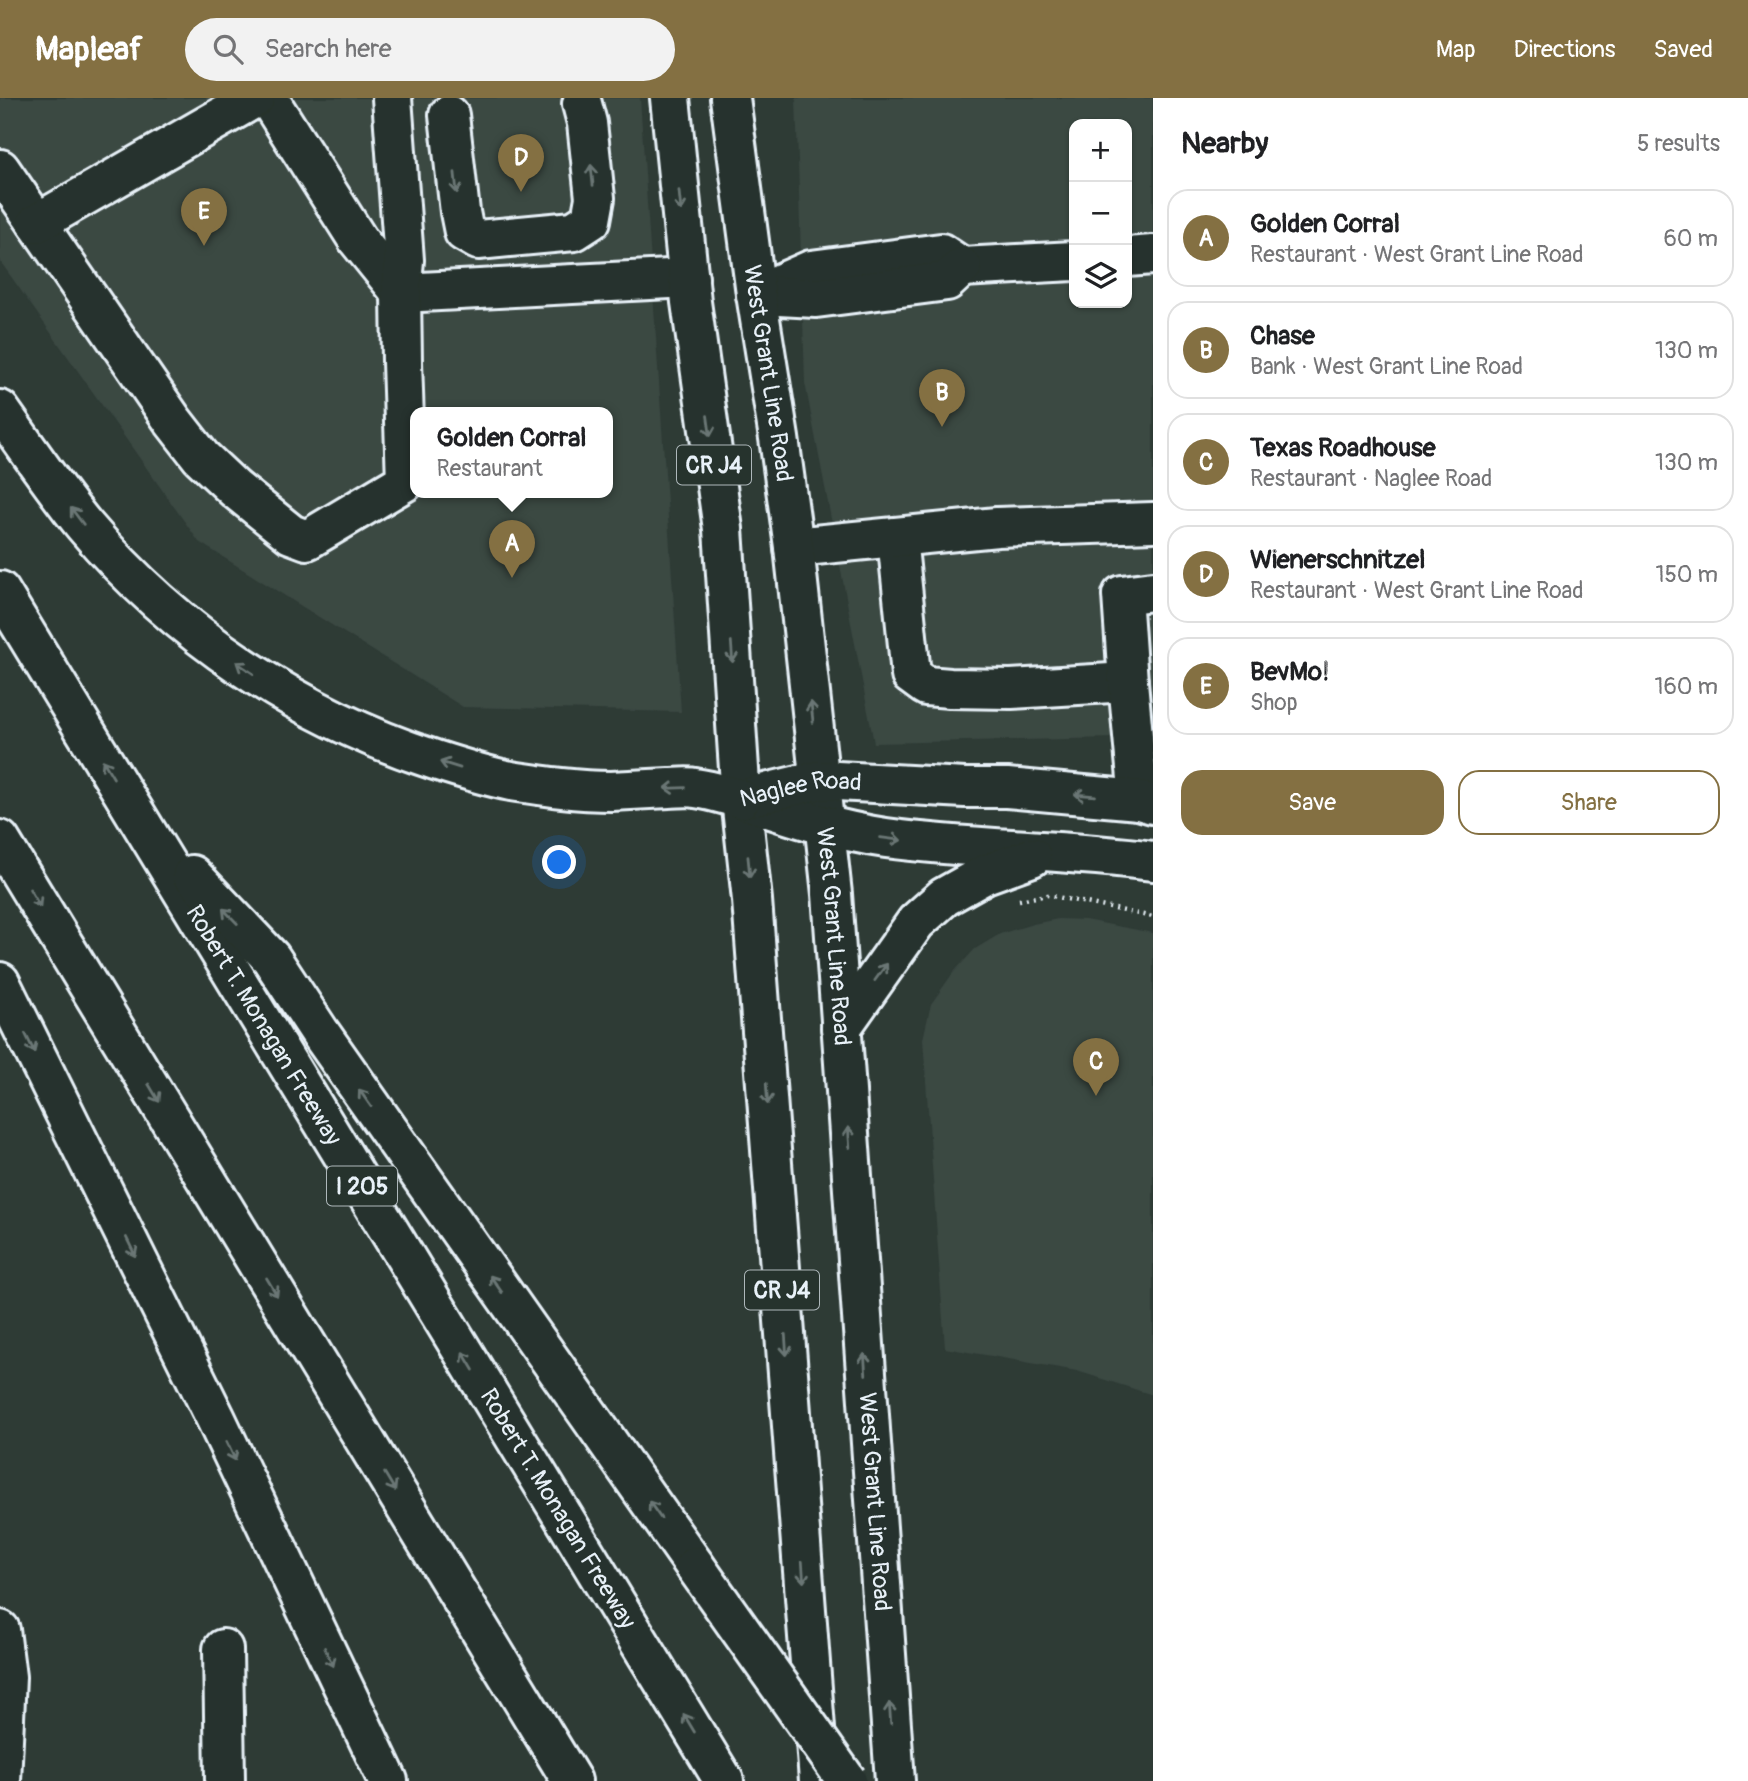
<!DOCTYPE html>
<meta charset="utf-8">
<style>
body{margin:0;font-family:Pangolin,sans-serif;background:#f2f2f2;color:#202124}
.controls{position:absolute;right:21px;top:21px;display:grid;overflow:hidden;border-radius:14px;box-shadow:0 2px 5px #0004}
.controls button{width:63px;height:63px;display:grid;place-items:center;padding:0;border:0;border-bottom:2px solid #e0e0e0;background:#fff;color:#202124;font:35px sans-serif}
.you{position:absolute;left:560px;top:765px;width:24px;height:24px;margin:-18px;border:5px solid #fff;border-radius:50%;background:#1a73e8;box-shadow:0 0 0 10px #1a73e833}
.badge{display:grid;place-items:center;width:46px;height:46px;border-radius:50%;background:#847042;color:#fff;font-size:23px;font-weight:700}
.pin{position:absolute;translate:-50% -58px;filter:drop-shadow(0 2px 4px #0008)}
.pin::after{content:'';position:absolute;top:37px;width:24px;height:21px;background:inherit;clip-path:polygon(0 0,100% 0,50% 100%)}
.popup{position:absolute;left:410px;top:309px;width:203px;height:91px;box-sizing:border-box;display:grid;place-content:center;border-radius:14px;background:#fff;filter:drop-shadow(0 2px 5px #0005);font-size:23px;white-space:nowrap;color:#757577}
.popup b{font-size:26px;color:#202124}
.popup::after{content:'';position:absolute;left:50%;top:100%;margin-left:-14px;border:14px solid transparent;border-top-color:#fff}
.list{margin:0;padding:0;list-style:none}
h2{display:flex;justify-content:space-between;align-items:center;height:91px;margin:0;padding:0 28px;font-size:30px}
h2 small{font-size:23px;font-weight:400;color:#757577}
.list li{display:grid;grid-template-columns:46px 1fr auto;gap:21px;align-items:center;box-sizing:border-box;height:98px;margin:0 14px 14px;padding:0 14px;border:2px solid #e0e0e0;border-radius:21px}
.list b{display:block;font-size:26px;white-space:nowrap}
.list p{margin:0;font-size:23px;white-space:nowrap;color:#757577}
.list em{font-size:23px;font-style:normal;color:#757577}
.actions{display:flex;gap:14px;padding:21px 28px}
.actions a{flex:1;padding:16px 0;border:2px solid #847042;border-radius:21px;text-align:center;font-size:24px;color:#847042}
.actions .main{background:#847042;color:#fff}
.icon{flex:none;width:38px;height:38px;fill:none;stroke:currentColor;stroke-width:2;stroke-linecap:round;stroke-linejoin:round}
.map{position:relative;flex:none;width:1153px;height:1683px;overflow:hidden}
header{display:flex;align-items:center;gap:42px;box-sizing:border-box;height:98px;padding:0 35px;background:#847042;color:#fff}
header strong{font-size:33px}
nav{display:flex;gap:38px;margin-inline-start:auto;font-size:24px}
.search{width:490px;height:63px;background:#f2f2f2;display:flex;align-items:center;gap:18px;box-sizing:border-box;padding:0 24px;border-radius:38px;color:#757577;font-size:26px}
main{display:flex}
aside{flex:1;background:#fff}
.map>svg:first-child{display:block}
</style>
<header>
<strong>Mapleaf</strong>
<div class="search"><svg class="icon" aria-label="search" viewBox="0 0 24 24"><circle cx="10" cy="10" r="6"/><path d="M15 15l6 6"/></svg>Search here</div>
<nav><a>Map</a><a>Directions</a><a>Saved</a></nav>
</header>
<main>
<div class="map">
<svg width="1153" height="1683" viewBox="0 0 1153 1683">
<rect width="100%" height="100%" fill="#2e3b35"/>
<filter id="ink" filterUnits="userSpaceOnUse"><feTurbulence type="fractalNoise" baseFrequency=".0143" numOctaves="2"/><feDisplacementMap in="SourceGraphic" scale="14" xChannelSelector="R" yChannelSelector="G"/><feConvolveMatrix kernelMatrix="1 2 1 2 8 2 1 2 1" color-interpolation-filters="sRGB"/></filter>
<g filter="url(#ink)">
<g fill="#3b4843" fill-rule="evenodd">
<path d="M0 0H640L681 614 463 609 199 444 0 163ZM416 314H608V394H416Z"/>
<path d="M796 0H1153V648L1116 640 874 645 805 285ZM1074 26H1127V205H1074Z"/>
<polygon points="1058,821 1085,822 1153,835 1153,1297 1077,1273 945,1250 923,941 931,906 953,875 975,851 1000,836 1033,826"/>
</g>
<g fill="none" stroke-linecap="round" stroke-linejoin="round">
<g stroke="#e8f1f8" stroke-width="44">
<g id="minor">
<polyline points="268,0 358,142 401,195 689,180"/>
<polyline points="449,17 460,114 464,134 478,142 574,133 591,122 595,100 587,25 582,6"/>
<polyline points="0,71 173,323 201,359 235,391 291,436 307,442 406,383 402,263 401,195 404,162 392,0"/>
<polyline points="37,125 255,0"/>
<polyline points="1127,159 1153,157"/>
<polyline points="756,196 811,172 941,155 962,169 1074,163"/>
<polyline points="761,197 816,200 947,183 962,169"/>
<polyline points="897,439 911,577 926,588 950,590 1011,591 1128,584"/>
<polyline points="794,449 997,429 1153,424"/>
<polyline points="1139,702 1128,584 1122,497 1153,493"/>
<polyline points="0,1532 6,1579 1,1683"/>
<polyline points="223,1551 225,1683"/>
</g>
</g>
<g stroke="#e8f1f8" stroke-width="44">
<g id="major">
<polyline points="670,0 691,204 723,431 741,701 752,802 819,1683"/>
<path id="s1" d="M730 0 756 196 779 340 794 449 832 796 895 1683"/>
<path d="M741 701C789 717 836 733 886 740 975 752 1064 751 1153 763"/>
<path id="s2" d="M741 701 819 682 965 690H1007L1139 702 1153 706"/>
<polyline points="841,930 916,824 944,799 985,776 1032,759"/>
</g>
</g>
<g stroke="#e8f1f8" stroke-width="44">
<g id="highway">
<path d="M0 312C27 350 54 390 84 427 176 536 299 618 435 662 460 670 485 678 511 683 544 688 577 693 611 693 630 692 650 691 669 690 677 690 687 688 695 690 711 692 726 697 741 701"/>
<path id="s3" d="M0 493 724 1683"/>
<polyline points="0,742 572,1683"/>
<polyline points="192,777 271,860 321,936 695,1468"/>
<polyline points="0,884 216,1321 388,1683"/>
</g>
</g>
<polyline stroke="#e8f1f8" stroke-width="4.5" stroke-dasharray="2 5" stroke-linecap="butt" points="1019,802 1048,797 1153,819"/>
<use href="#minor" stroke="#26332d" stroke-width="38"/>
<use href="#major" stroke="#26332d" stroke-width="38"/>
<use href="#highway" stroke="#26332d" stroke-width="38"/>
<g stroke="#e8f1f8" stroke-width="44" stroke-linecap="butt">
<polyline id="highway-bridge" points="695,1468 847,1683"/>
</g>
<use href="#highway-bridge" stroke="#26332d" stroke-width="38"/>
</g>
<defs><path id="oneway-shaft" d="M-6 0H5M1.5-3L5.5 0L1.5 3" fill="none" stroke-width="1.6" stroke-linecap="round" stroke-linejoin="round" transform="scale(1.75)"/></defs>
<g stroke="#6a7674">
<use href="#oneway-shaft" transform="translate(592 77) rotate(-96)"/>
<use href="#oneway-shaft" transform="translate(456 85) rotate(84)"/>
<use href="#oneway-shaft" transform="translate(680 103) rotate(84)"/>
<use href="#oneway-shaft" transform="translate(709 328) rotate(82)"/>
<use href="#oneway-shaft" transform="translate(77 418) rotate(-127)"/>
<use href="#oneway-shaft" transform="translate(732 554) rotate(86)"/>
<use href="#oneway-shaft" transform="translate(245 570) rotate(-146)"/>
<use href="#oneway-shaft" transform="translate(812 614) rotate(-96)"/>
<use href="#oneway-shaft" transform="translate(450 667) rotate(-163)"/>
<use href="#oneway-shaft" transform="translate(108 671) rotate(-121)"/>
<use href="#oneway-shaft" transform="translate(675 690) rotate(178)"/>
<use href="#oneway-shaft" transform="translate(1085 697) rotate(-175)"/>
<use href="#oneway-shaft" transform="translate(891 741) rotate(7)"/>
<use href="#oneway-shaft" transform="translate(749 769) rotate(84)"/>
<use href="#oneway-shaft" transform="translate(35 800) rotate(59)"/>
<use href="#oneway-shaft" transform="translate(230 818) rotate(-134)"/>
<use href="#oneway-shaft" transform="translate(881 874) rotate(-54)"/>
<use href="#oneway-shaft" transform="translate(30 945) rotate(64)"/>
<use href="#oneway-shaft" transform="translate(154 995) rotate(59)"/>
<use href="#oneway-shaft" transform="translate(767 996) rotate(86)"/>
<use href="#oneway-shaft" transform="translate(365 1000) rotate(-125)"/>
<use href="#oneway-shaft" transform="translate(849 1039) rotate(-94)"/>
<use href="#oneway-shaft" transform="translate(131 1149) rotate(64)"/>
<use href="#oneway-shaft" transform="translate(496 1186) rotate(-125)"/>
<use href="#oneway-shaft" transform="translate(272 1189) rotate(59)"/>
<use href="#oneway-shaft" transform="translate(786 1247) rotate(86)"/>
<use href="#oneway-shaft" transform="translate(468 1263) rotate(-121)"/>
<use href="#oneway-shaft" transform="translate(865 1266) rotate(-94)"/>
<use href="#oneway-shaft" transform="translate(231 1353) rotate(65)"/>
<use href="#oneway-shaft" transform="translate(390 1384) rotate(59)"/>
<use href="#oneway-shaft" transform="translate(655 1412) rotate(-125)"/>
<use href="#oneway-shaft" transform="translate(803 1474) rotate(86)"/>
<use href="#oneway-shaft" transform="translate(329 1559) rotate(65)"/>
<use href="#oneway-shaft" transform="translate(890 1615) rotate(-94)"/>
<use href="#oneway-shaft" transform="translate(689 1625) rotate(-121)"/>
</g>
</g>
<g text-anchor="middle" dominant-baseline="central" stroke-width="7" stroke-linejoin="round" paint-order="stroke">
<g fill="#26332d" stroke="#aeb8bb" stroke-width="2">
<rect x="677" y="347.5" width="74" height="39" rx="5"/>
<rect x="327" y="1068.5" width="70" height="39" rx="5"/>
<rect x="745" y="1172.5" width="74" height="39" rx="5"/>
</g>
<g font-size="23" font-weight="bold" fill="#e8f1f8">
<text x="714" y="367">CR J4</text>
<text x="362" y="1088">I 205</text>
<text x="782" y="1192">CR J4</text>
</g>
<g font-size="24" fill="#e8f1f8" stroke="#26332d">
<text stroke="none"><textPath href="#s1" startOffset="278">West Grant Line Road</textPath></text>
<text stroke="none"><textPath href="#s2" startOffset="61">Naglee Road</textPath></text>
<text stroke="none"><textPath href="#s1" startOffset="845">West Grant Line Road</textPath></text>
<text stroke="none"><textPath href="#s3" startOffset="508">Robert T. Monagan Freeway</textPath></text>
<text stroke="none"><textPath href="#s1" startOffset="1412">West Grant Line Road</textPath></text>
<text stroke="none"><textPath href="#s3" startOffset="1074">Robert T. Monagan Freeway</textPath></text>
</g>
</g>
</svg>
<div class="controls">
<button>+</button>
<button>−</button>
<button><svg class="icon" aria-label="layers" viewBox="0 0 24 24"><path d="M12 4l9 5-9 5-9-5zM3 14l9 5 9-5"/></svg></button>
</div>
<div class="you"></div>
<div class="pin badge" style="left:512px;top:480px">A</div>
<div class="popup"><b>Golden Corral</b>Restaurant</div>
<div class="pin badge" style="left:942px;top:329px">B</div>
<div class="pin badge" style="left:1096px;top:998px">C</div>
<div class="pin badge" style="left:521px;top:94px">D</div>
<div class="pin badge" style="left:204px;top:148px">E</div>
</div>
<aside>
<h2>Nearby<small>5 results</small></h2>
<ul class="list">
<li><span class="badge">A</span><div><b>Golden Corral</b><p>Restaurant · West Grant Line Road</p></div><em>60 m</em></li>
<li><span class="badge">B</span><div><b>Chase</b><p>Bank · West Grant Line Road</p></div><em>130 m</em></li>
<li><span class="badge">C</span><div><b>Texas Roadhouse</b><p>Restaurant · Naglee Road</p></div><em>130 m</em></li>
<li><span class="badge">D</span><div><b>Wienerschnitzel</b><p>Restaurant · West Grant Line Road</p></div><em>150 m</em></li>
<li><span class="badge">E</span><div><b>BevMo!</b><p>Shop</p></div><em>160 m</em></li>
</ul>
<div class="actions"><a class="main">Save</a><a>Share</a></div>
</aside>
</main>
